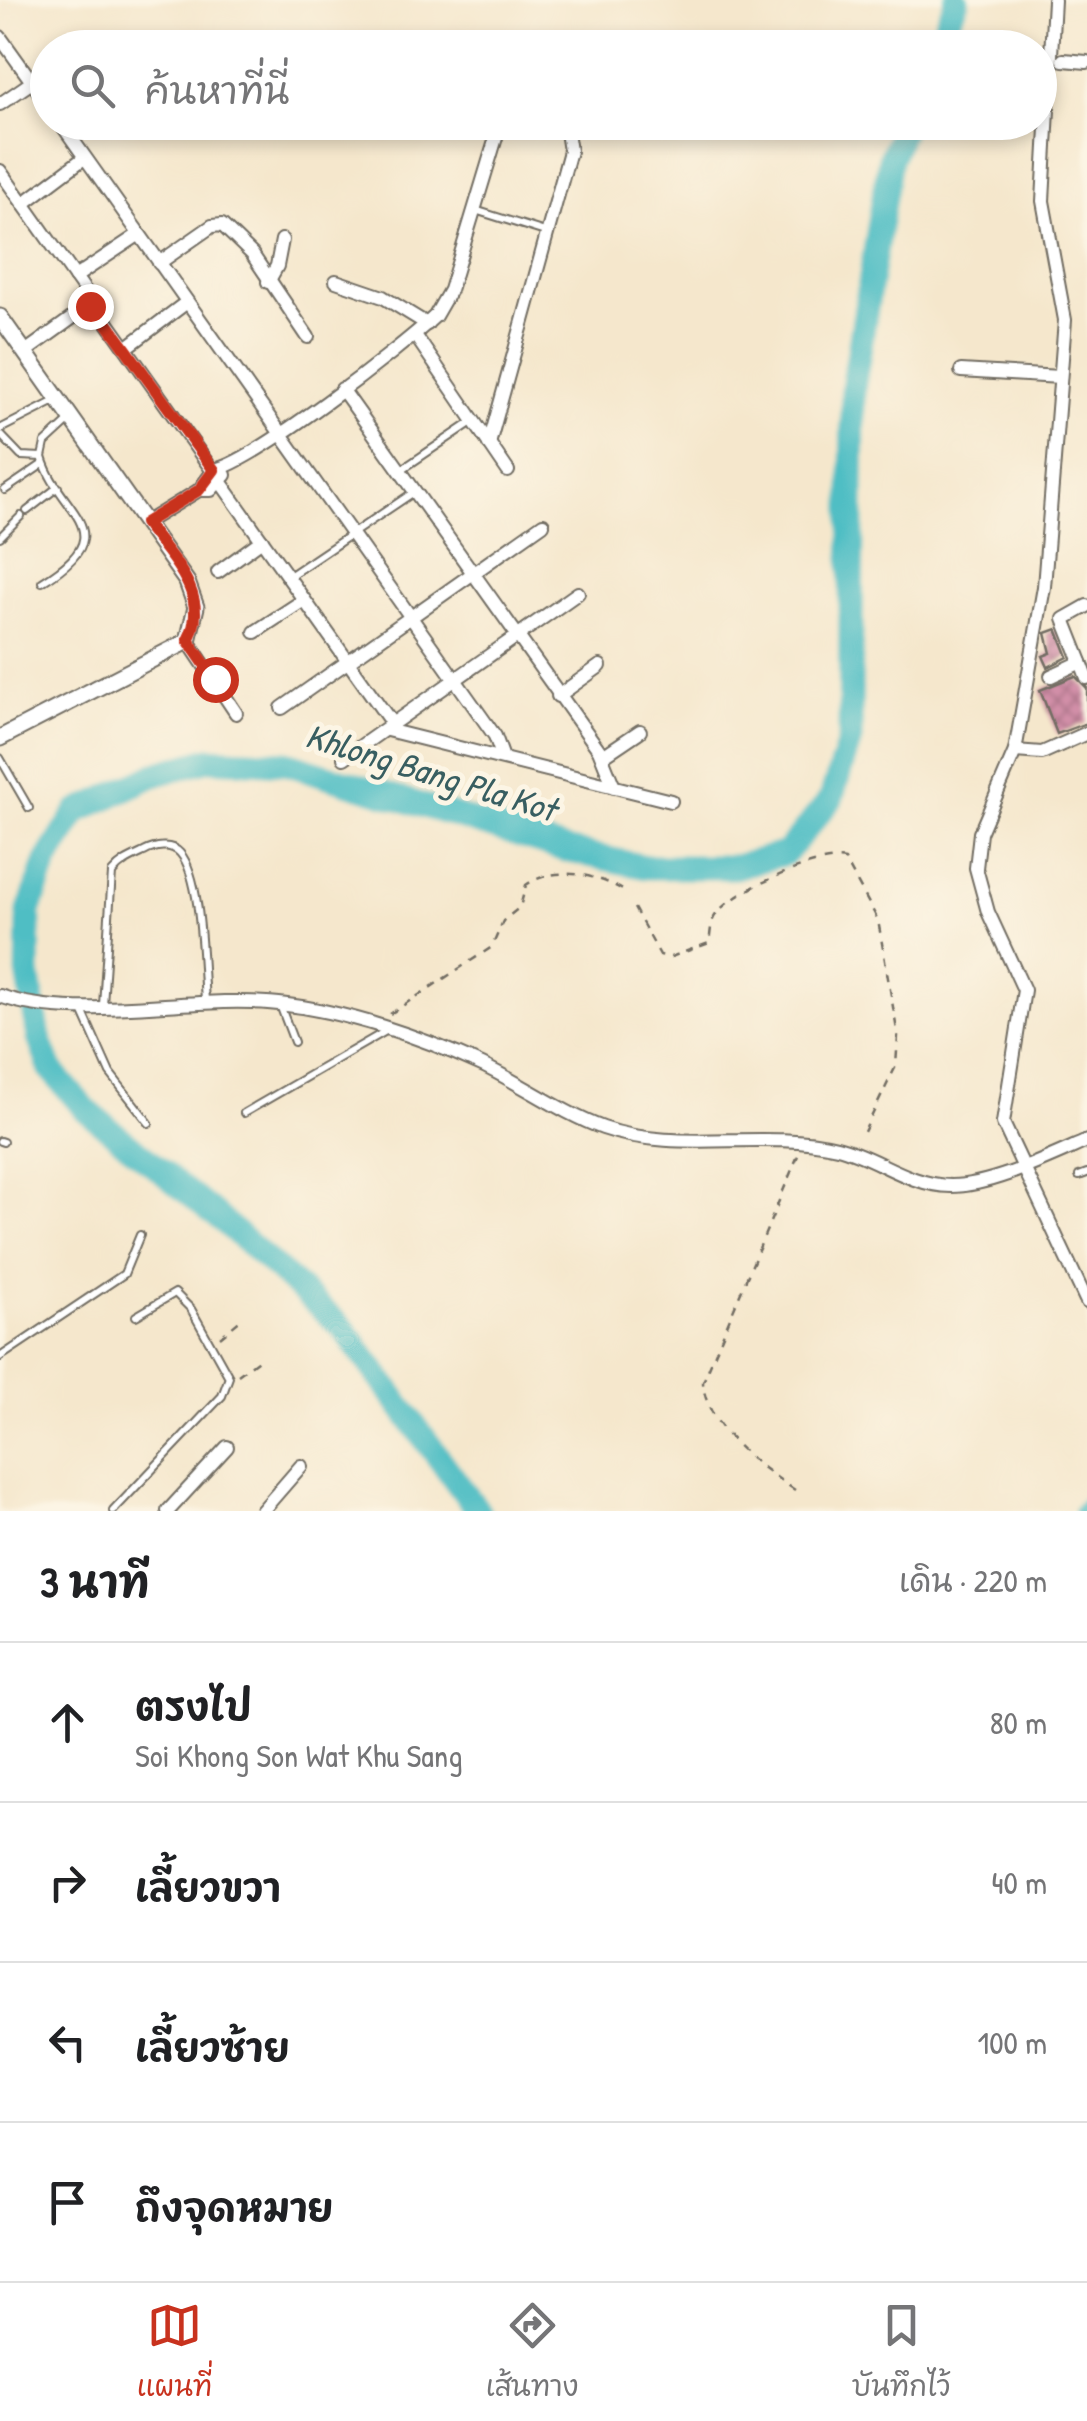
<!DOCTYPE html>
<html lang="th">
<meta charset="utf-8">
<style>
body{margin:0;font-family:"Patrick Hand","Playpen Sans Thai",sans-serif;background:#f2f2f2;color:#202124}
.stop{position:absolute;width:30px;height:30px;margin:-22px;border:8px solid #c8321e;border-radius:50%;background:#fff}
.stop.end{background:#c8321e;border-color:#fff;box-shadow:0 2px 10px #0008}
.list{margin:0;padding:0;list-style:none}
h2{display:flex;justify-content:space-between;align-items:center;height:130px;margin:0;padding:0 40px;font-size:42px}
h2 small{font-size:32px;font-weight:400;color:#757577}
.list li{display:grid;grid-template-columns:65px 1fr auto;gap:30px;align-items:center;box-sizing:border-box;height:160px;padding:0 40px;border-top:2px solid #e0e0e0}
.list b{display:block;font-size:38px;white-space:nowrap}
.list p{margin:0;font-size:32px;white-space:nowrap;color:#757577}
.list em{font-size:32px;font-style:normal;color:#757577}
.icon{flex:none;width:55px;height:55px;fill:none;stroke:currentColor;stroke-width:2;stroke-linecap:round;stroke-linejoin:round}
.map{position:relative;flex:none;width:1087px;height:1511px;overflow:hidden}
.search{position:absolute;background:#fff;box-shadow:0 5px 15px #0003;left:30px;right:30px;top:30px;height:110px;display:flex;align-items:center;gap:25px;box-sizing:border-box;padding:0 35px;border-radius:55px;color:#757577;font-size:38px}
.sheet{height:770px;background:#fff}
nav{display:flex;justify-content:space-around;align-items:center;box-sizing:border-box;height:140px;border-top:2px solid #e0e0e0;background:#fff;font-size:28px;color:#757577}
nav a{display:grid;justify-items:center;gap:5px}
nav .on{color:#c8321e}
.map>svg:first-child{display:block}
</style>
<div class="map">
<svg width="1087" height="1511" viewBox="0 0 1087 1511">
<defs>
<pattern id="building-cross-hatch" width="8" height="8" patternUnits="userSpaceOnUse" patternTransform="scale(2.5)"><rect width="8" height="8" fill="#d28fa8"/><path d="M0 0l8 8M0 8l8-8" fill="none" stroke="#ab7589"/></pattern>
</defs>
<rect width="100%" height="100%" fill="#fcf5e5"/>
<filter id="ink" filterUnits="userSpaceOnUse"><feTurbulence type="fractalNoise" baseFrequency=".01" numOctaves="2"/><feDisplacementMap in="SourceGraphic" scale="20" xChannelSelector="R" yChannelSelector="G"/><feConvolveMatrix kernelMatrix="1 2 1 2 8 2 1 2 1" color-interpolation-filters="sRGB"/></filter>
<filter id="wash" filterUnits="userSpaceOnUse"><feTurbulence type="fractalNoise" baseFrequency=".0048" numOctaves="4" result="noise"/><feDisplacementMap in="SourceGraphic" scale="40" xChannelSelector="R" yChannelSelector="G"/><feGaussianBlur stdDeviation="2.25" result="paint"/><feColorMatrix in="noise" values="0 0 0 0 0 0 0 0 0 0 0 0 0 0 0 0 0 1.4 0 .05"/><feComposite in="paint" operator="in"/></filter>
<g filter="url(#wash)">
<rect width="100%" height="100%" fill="#f5e7cc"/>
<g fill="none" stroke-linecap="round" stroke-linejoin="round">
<polyline stroke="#4fbec4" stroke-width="15" points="1081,1511 1087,1504"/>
<g stroke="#4fbec4" stroke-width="25">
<polyline points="936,48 957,0"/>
<polyline points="478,1511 343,1328 224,1222 86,1110 51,1070 39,1038 28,973 29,911 47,861 77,812 154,775 209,759 286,763 565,850 646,867 735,867 786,853 831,799 850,739 853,389 890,159 905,122"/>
</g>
</g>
<g id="blocks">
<g fill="url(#building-cross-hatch)">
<polygon points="1057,629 1068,657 1048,667 1043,656 1051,653 1046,633"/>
<polygon points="1075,676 1087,688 1087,723 1057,734 1040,690"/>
</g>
</g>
</g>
<g filter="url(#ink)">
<use href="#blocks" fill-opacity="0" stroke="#726d63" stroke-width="2.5"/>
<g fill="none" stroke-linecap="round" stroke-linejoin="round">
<g stroke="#726d63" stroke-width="10">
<g id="service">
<polyline points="475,210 545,232"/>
<polyline points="0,429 57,400"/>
<polyline points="0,434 21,456 42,457"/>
<polyline points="401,470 472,422"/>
<polyline points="5,490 43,464"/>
<polyline points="27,511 58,487"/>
<polyline points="0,537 21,516"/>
<polyline points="288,577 414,492"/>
<path d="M42 582C126 531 59 514 42 457L45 443 70 420"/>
<polyline points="0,758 29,808"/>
<path d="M103 1005 112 873C121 862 131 858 144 852 155 846 171 843 180 853 202 878 202 966 205 1000"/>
<polyline points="280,1005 294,1042"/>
<polyline points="81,1008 110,1073 149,1123"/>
<polyline points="244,1113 386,1031"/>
<polyline points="0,1141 3,1142"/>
<polyline points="1079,1176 1087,1173"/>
<polyline points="0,1357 124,1274 140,1235"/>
<polyline points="113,1511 222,1396 229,1377 191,1309 175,1293 136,1316"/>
</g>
</g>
<g stroke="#726d63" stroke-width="16">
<g id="minor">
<polyline points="1054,0 1043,201 1065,320 1044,587 1015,751 980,833 976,868 988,912 1024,990 1003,1123 1087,1302"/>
<polyline points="0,37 48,104"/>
<polyline points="1063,60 1087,62"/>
<polyline points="0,104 32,82"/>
<polyline points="60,122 495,736 503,758"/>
<polyline points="0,171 393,725"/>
<polyline points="23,204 84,158"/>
<polyline points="159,263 212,226 222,225 252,254 308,337"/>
<polyline points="75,277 138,235"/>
<polyline points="336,281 383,297 427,324"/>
<polyline points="268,282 277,266 282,240"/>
<polyline points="415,335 508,471"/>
<polyline points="126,348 187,302"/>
<polyline points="25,352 93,303"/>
<polyline points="961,371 1060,377"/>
<polyline points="342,389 599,750 614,787"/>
<path d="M199 490 214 470C254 462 401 348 435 316L450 290 498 131 513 124 558 123 567 132 570 151 489 444"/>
<polyline points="145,523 199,490 211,490 225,475"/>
<polyline points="218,572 262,540"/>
<polyline points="255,632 304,600"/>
<polyline points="188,641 236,713"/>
<polyline points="1081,662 1087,678"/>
<polyline points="1051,676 1081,662 1064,619 1087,606"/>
<polyline points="558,696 600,666"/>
<polyline points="282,708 543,524"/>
<polyline points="387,730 671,801"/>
<polyline points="1015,751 1042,753 1087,733"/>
<polyline points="603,756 640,731"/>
<polyline points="344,758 578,593"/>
<path d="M0 996C78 1024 194 994 279 1004 346 1011 421 1037 482 1065 522 1084 562 1113 603 1128 677 1154 761 1129 837 1147 877 1157 907 1185 951 1186 991 1186 1050 1157 1087 1141"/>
<polyline points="168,1511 227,1447"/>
<polyline points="262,1511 301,1466"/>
</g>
</g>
<g stroke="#726d63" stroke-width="19">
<polyline id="tertiary" points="0,317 187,582 196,607 188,641 0,738"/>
</g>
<g stroke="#726d63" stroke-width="2.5" stroke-dasharray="8 8" stroke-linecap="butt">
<path d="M634 908 660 955 671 957 709 943C711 933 710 921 717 913 732 892 820 853 845 860L878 920 898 1036 896 1066 861 1138"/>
<path d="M390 1014 492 947 503 921 520 907 526 885C555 865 597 874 626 892"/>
<polyline points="220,1337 242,1319"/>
<polyline points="238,1375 261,1358"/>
<path d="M795 1490C760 1467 705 1427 703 1382L799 1153"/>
</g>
<use href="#service" stroke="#fff" stroke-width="6"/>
<use href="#minor" stroke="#fff" stroke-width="12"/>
<use href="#tertiary" stroke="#fff" stroke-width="15"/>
</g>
</g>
<g fill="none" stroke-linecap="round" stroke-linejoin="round" filter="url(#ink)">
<path stroke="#c8321e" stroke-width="12" d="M90 306 93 304 214 470 199 490 145 523C170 557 212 596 188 640L215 679"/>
</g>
<g text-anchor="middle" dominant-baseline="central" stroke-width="10" stroke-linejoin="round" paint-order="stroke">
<g font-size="35" font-style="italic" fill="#385e61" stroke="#fcf5e5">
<text transform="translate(431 772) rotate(17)">Khlong Bang Pla Kot</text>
</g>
</g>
</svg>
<div class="stop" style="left:215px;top:679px"></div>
<div class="stop end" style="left:90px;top:306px"></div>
<div class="search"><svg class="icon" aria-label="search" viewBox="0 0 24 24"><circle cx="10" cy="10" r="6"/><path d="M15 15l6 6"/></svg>ค้นหาที่นี่</div>
</div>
<section class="sheet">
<h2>3 นาที<small>เดิน · 220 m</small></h2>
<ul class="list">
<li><svg class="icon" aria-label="ahead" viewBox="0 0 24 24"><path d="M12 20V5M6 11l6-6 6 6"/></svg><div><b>ตรงไป</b><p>Soi Khong Son Wat Khu Sang</p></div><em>80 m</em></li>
<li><svg class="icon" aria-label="right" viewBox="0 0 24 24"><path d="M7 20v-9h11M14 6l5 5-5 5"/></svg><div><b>เลี้ยวขวา</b></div><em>40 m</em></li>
<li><svg class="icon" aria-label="left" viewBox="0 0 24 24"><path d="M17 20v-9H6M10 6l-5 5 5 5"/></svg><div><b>เลี้ยวซ้าย</b></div><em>100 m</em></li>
<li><svg class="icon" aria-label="arrive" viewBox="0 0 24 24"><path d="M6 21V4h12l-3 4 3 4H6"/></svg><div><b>ถึงจุดหมาย</b></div></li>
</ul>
</section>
<nav>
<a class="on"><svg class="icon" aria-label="map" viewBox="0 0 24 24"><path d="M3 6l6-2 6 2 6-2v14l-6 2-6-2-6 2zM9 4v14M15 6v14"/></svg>แผนที่</a>
<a><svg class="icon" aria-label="directions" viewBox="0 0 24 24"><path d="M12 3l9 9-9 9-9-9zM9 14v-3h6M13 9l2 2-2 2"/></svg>เส้นทาง</a>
<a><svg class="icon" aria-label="saved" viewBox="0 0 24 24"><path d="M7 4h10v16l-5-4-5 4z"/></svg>บันทึกไว้</a>
</nav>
